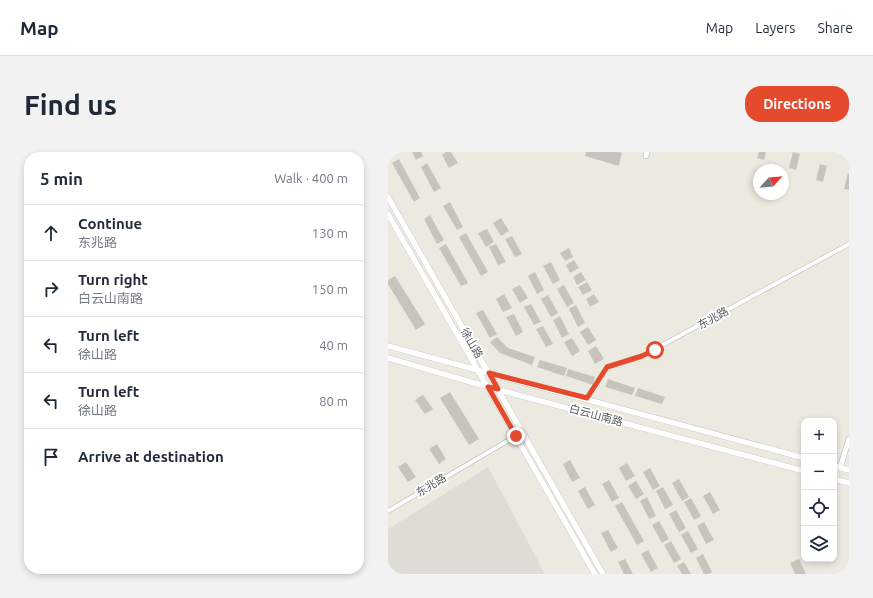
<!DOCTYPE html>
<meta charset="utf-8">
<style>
body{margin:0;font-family:Ubuntu,"Noto Sans SC",sans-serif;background:#f2f2f3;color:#1f2937}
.controls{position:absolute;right:12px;bottom:12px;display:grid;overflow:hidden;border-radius:8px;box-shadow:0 2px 6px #0003}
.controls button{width:36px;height:36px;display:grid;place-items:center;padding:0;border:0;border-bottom:1px solid #e0e1e3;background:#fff;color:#1f2937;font:20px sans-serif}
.compass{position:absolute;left:365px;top:12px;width:36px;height:36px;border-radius:50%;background:#fff;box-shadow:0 2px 6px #0003;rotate:64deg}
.stop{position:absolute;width:12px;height:12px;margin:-9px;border:3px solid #e54a2d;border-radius:50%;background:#fff}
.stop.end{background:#e54a2d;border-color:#fff;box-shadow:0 1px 4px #0008}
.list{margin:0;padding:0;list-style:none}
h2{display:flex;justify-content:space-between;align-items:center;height:52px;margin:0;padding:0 16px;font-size:17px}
h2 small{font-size:13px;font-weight:400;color:#747a83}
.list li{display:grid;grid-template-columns:26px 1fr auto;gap:12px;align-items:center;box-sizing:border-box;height:56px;padding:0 16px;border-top:1px solid #e0e1e3}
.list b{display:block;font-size:15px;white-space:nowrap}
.list p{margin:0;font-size:13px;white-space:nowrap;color:#747a83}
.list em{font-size:13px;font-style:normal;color:#747a83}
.icon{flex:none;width:22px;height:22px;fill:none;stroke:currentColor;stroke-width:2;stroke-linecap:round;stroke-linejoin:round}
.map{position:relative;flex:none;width:461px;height:422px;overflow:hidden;border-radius:16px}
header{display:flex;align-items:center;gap:24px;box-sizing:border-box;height:56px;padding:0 20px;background:#fff;border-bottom:1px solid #e0e1e3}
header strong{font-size:19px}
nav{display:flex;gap:22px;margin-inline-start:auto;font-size:14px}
.intro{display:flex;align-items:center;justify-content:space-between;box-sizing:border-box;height:96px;padding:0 24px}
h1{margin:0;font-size:28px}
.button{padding:10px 18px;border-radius:16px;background:#e54a2d;color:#fff;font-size:14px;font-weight:700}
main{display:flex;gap:24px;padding:0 24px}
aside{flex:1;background:#fff;border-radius:16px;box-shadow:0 2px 6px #0003}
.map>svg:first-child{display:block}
</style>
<header>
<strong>Map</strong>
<nav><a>Map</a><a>Layers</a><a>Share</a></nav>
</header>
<div class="intro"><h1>Find us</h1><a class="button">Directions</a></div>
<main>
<aside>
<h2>5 min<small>Walk · 400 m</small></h2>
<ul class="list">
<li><svg class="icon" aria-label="ahead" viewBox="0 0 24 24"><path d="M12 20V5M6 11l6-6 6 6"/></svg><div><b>Continue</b><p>东兆路</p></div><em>130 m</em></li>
<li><svg class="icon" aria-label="right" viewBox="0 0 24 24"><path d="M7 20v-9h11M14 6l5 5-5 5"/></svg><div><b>Turn right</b><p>白云山南路</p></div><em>150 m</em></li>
<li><svg class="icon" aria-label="left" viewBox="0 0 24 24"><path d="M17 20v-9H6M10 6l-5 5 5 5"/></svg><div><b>Turn left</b><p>徐山路</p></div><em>40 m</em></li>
<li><svg class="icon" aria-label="left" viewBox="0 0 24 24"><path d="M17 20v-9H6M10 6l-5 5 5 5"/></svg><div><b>Turn left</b><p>徐山路</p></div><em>80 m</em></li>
<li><svg class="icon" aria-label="arrive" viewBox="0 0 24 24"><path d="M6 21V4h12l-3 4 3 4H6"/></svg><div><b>Arrive at destination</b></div></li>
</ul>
</aside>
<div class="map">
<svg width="461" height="422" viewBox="0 0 461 422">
<rect width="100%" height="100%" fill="#eceae0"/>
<polygon fill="#dddcd5" points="100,315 157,422 0,422 0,377"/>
<g fill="#c7c4be">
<polygon points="24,0 33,0 35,4 28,8"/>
<polygon points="58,0 63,0 70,11 61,16 54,3"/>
<polygon points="198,0 231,0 234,1 231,14 197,4"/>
<polygon points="371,0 378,0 376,8 369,6"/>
<polygon points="405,0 412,2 408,18 401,16"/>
<polygon points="11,7 32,46 26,50 4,11"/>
<polygon points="39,11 53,36 46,40 33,15"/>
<polygon points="432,12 439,14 435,30 428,28"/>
<polygon points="460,21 461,22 461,38 456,37"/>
<polygon points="62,50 75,75 69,78 55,54"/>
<polygon points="42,63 56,88 49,92 36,67"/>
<polygon points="113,66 121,79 113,84 105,71"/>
<polygon points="99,77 106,90 98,95 90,81"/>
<polygon points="78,81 100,120 93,124 71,85"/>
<polygon points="124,84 134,102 127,105 117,87"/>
<polygon points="58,92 80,131 73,134 51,96"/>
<polygon points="108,92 118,110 110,113 101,95"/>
<polygon points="181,96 185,105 177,109 172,101"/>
<polygon points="186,108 191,116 182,121 178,113"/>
<polygon points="163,110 172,128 165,132 155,114"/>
<polygon points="147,120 156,138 149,142 140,124"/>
<polygon points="193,120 198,128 189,133 185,125"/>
<polygon points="7,124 37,172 28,178 0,132 0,128"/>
<polygon points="199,130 204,138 195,143 190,135"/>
<polygon points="132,133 140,146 132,151 124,137"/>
<polygon points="176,133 186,151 179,155 169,137"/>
<polygon points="116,142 124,156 115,160 108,147"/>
<polygon points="206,142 211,150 202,155 198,147"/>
<polygon points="160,143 170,161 163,165 153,147"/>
<polygon points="143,152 153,170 146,173 136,155"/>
<polygon points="188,153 197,171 190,175 181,157"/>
<polygon points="95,158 109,182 102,186 88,161"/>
<polygon points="126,162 135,180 128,184 118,165"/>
<polygon points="172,164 181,182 174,186 165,168"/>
<polygon points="155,174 165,192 158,195 148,177"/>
<polygon points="200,175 208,188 200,193 192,180"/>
<polygon points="109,185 120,196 147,205 144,213 112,201 102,190"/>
<polygon points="184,186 192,199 184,204 176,190"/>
<polygon points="208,194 216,207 207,212 200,199"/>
<polygon points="152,208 179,216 176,224 149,215"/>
<polygon points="180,217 207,225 205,233 178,224"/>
<polygon points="220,227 247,236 244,243 217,235"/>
<polygon points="250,236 277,245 274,252 247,244"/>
<polygon points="62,240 91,287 81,293 52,246"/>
<polygon points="35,243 45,257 37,262 27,248"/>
<polygon points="49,292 58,307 51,312 41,297"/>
<polygon points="182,308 192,326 184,330 175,312"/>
<polygon points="18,310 28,325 20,330 10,315"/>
<polygon points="239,311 247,324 238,329 231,316"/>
<polygon points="262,316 272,334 265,338 255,320"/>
<polygon points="291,327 301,345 294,349 284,331"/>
<polygon points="221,328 231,346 224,350 214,332"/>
<polygon points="248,329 256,342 248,347 240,334"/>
<polygon points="197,335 207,353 200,357 190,339"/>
<polygon points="275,335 285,353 277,357 268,339"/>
<polygon points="322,340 332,358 325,362 315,344"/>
<polygon points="259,345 268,364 261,367 252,349"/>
<polygon points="303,346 313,364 306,368 296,350"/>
<polygon points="234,350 256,389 249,393 227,354"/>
<polygon points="288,358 298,376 291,380 281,362"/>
<polygon points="271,369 281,387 274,391 264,373"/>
<polygon points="316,370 326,388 318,392 309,374"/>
<polygon points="220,378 230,396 223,400 213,381"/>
<polygon points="300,379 310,397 303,401 293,383"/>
<polygon points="283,389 293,407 286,411 276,393"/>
<polygon points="260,398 270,416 263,420 253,402"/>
<polygon points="315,402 324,420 321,422 316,422 308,406"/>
<polygon points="237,407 245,422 236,422 230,410"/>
<polygon points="411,407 418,422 407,422 402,411"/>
<polygon points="296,410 303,422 294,422 289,414"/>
</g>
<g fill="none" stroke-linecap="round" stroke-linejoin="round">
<g stroke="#b6b8bd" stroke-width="5">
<g id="minor">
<polyline points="199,246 219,215 254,204 461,92"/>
<polyline points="0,359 128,284"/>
</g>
</g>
<g stroke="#b6b8bd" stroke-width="6">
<g id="tertiary">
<polyline points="258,4 259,0"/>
<polyline points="452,316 461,287"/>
</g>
</g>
<g stroke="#b6b9bf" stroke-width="6">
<g id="secondary">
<polyline points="0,45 215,422"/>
<polyline points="0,62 207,422"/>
<polyline points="0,194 416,306"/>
<polyline points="0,206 100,235 416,319"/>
<polyline points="446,314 461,318"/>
<polyline points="446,327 461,331"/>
</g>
</g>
<use href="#minor" stroke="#fff" stroke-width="4"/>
<use href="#tertiary" stroke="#fff" stroke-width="5"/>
<use href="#secondary" stroke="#fff" stroke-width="5.5"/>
</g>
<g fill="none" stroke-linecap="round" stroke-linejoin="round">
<polyline stroke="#e54a2d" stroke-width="5" points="128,284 100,235 110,237 101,221 199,246 219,215 254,204 267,198"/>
</g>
<g text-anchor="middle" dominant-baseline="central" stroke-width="3.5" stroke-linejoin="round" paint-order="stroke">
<g font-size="11" fill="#595c61" stroke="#fff">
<text transform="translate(325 166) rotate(-29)">东兆路</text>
<text transform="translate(84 191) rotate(60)">徐山路</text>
<text transform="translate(208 263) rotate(15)">白云山南路</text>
<text transform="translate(43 333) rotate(-31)">东兆路</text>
</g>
</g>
</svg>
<div class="controls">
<button>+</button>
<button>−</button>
<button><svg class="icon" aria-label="locate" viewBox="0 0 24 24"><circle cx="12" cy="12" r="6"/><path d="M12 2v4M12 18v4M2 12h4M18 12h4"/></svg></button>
<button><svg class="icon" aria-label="layers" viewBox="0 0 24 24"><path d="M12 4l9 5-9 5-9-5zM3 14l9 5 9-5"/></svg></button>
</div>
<svg class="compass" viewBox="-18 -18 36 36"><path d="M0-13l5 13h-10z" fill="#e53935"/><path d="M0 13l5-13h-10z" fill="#747a83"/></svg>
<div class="stop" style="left:267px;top:198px"></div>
<div class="stop end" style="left:128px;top:284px"></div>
</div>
</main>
